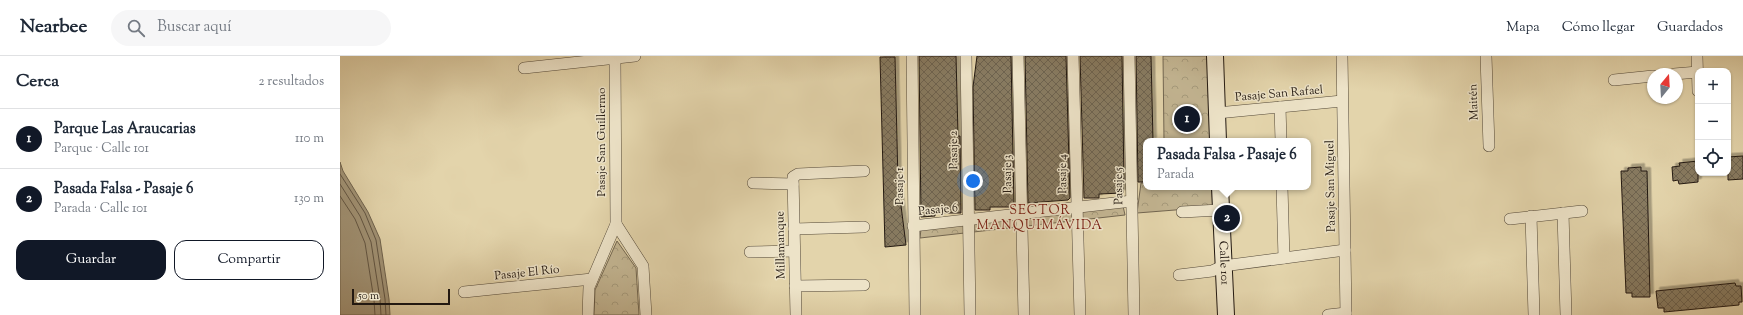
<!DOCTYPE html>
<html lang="es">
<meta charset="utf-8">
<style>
body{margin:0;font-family:"Sorts Mill Goudy",serif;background:#f6f6f7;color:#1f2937}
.controls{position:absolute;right:12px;top:12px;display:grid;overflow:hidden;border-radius:8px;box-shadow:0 1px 3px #0004}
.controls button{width:36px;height:36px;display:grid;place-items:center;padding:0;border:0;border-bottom:1px solid #e0e1e3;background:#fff;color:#1f2937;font:20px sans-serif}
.compass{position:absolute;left:1307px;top:12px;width:36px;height:36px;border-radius:50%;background:#fff;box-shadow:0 1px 3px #0004;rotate:18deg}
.scale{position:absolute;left:12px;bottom:10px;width:98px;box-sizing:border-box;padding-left:4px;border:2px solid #231911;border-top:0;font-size:11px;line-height:14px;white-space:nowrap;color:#231911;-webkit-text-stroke:3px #ede3c8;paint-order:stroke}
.you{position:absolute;left:633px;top:125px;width:14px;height:14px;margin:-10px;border:3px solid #fff;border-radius:50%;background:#1a73e8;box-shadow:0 0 0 6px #1a73e833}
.badge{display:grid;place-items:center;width:26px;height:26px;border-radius:50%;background:#111827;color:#fff;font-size:13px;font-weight:700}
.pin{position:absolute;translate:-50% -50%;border:2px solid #fff;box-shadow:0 1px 4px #0006}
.popup{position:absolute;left:803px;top:82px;width:168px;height:52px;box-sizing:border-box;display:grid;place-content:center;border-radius:8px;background:#fff;filter:drop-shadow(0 1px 3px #0005);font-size:13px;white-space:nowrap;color:#747a83}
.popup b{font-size:15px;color:#1f2937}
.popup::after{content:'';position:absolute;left:50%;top:100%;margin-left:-8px;border:8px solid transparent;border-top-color:#fff}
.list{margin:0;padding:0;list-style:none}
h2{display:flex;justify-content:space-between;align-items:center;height:52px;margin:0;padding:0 16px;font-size:17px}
h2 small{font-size:13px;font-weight:400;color:#747a83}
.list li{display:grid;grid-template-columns:26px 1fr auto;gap:12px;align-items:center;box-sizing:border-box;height:60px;padding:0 16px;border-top:1px solid #e0e1e3}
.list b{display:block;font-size:15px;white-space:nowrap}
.list p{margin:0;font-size:13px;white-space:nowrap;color:#747a83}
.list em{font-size:13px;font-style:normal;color:#747a83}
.actions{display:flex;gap:8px;padding:12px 16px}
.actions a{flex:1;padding:9px 0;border:1px solid #111827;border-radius:12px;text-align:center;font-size:14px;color:#111827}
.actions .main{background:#111827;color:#fff}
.icon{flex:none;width:22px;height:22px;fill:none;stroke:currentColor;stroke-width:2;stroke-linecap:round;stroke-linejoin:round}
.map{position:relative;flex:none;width:1403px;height:259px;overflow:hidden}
header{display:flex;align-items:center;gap:24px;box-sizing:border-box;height:56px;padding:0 20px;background:#fff;border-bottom:1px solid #e0e1e3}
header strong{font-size:19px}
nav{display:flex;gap:22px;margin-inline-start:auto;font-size:14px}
.search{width:280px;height:36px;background:#f6f6f7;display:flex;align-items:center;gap:10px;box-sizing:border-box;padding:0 14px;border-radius:22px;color:#747a83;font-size:15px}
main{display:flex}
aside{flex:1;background:#fff}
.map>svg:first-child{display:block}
</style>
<header>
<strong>Nearbee</strong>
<div class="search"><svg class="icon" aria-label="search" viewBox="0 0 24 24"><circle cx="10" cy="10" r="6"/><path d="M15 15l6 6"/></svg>Buscar aquí</div>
<nav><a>Mapa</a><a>Cómo llegar</a><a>Guardados</a></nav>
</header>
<main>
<aside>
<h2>Cerca<small>2 resultados</small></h2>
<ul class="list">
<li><span class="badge">1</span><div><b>Parque Las Araucarias</b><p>Parque · Calle 101</p></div><em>110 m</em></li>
<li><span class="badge">2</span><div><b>Pasada Falsa - Pasaje 6</b><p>Parada · Calle 101</p></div><em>130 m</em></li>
</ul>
<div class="actions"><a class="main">Guardar</a><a>Compartir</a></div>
</aside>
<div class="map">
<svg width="1403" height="259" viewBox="0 0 1403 259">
<defs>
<pattern id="park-crowns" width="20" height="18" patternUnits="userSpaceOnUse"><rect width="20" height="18" fill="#c2b491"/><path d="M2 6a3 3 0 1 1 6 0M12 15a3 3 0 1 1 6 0" fill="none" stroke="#a69a7c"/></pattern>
<pattern id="building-cross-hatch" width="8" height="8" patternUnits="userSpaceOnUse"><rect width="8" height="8" fill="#877a61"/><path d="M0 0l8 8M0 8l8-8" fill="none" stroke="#6e634f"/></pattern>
<filter id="shadow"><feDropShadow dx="3.5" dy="-3.5" stdDeviation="0" flood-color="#0004"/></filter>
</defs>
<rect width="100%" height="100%" fill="#e3d4ab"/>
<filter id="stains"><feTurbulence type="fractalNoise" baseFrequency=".005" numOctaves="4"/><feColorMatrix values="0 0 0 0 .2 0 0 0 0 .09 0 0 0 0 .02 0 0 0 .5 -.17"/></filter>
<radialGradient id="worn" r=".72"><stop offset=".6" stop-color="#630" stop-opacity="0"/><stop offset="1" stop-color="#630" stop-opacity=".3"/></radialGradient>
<g fill="url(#park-crowns)" stroke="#726651">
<polygon points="823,0 867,0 870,85 824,85"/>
<polygon points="801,127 806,127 806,131 872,131 873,151 797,157"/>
<polygon points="783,150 785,159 580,182 581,173"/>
<polygon points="277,185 296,212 299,259 254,259 255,234"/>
</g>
<polygon fill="#a29477" stroke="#6f634e" points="0,106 3,115 28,156 40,183 49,243 50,259 0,259"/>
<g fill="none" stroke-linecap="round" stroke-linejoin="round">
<g stroke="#625644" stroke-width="1">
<polyline points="0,118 25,157 36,184 45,243 46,259"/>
<polyline points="0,128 20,160 31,186 40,243 41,259"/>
<polyline points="0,140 15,163 25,187 34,244 35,259"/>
</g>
</g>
<g fill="url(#building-cross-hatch)" stroke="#231911" filter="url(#shadow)">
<polygon points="579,0 616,0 618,80 620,80 621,157 595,157 595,160 581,161"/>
<polygon points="637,0 671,0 674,151 650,151 650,154 635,154 633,31"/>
<polygon points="685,0 726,0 730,142 728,144 688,147"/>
<polygon points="740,0 782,0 784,126 783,126 783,137 759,138 759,142 744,142"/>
<polygon points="796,0 811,0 813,85 806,85 806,126 798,126"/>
<polygon points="540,1 555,1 558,126 566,189 545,191"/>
<polygon points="1403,100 1403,123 1388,124 1388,101"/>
<polygon points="1358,105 1358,126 1339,128 1338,124 1333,125 1332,111 1340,110 1339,107"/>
<polygon points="1301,111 1301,115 1307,115 1310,241 1292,241 1292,237 1286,237 1281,115 1288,115 1288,112"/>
<polygon points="1395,227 1396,230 1401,230 1402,246 1399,246 1399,249 1324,256 1324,252 1318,252 1316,235"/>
</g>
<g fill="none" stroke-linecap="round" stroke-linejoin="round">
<g stroke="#534838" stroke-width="12">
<g id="street">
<polyline points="572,0 575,259"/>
<polyline points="626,0 630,259"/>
<polyline points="678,0 684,259"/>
<polyline points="733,0 740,259"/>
<polyline points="789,0 794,259"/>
<polyline points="1002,0 1006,259"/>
<polyline points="1146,0 1149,90"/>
<polyline points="1357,0 1358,35"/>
<polyline points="184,12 295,0"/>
<polyline points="1334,18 1358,16"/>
<polyline points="1274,24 1313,20"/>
<polyline points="940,51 941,85"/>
<polyline points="877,57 1002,45"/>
<polyline points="413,127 453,128"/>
<polyline points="942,131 944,202"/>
<polyline points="842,156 880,154"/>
<polyline points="1223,157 1226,259"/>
<polyline points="1191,160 1194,259"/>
<polyline points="1170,163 1242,155"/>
<polyline points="276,168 303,210 306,259"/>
<polyline points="573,170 792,145"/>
<polyline points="454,173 524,171"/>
<polyline points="410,196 454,195"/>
<polyline points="839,219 872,215 883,210 1005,194"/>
<polyline points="455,230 524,229"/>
<polyline points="124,236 252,223"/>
<polyline points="248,259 249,231 276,168 275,3"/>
<polyline points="456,259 453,121 458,118 524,115"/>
<polyline points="988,259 1006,257"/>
</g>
</g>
<g stroke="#231911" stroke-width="18">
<g id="secondary">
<polyline points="875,0 878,85"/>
<path id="s1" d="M880 131 886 259"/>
</g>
</g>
<use href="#street" stroke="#ede3c8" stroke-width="11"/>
<use href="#secondary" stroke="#ede3c8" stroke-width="16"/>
</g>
<g text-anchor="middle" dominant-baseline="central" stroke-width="3" stroke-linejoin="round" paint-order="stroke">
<g font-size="12" fill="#231911" stroke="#ede3c8">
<text transform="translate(939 38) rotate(-5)">Pasaje San Rafael</text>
<text transform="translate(1134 46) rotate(-92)">Maitén</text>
<text transform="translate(262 86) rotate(-90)">Pasaje San Guillermo</text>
<text transform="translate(614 94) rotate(-91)">Pasaje 2</text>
<text transform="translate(668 118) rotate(-91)">Pasaje 3</text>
<text transform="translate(723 118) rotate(-91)">Pasaje 4</text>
<text transform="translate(560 130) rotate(-90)">Pasaje 1</text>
<text transform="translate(779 130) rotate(-91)">Pasaje 5</text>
<text transform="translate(991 130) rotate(-91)">Pasaje San Miguel</text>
<text transform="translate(598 154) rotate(-6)">Pasaje 6</text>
<text transform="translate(441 189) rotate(-91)">Millamanque</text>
<text stroke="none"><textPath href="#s1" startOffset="76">Calle 101</textPath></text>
<text transform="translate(187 217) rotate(-6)">Pasaje El Río</text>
</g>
<g font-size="13" letter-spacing="1" fill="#7a1f14" stroke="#ede3c8">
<text x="700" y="155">SECTOR<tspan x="700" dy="15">MANQUIMÁVIDA</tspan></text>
</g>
</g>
<rect width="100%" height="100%" filter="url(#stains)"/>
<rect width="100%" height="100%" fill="url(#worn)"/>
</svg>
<div class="controls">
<button>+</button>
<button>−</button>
<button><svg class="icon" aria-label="locate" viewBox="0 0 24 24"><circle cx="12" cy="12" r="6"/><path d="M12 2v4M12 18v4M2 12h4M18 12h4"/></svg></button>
</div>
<svg class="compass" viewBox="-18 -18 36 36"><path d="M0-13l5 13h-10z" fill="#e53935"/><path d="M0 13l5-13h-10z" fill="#747a83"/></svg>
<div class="scale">50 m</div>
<div class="you"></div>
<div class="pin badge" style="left:847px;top:63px">1</div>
<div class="pin badge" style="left:887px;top:162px">2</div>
<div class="popup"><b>Pasada Falsa - Pasaje 6</b>Parada</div>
</div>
</main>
